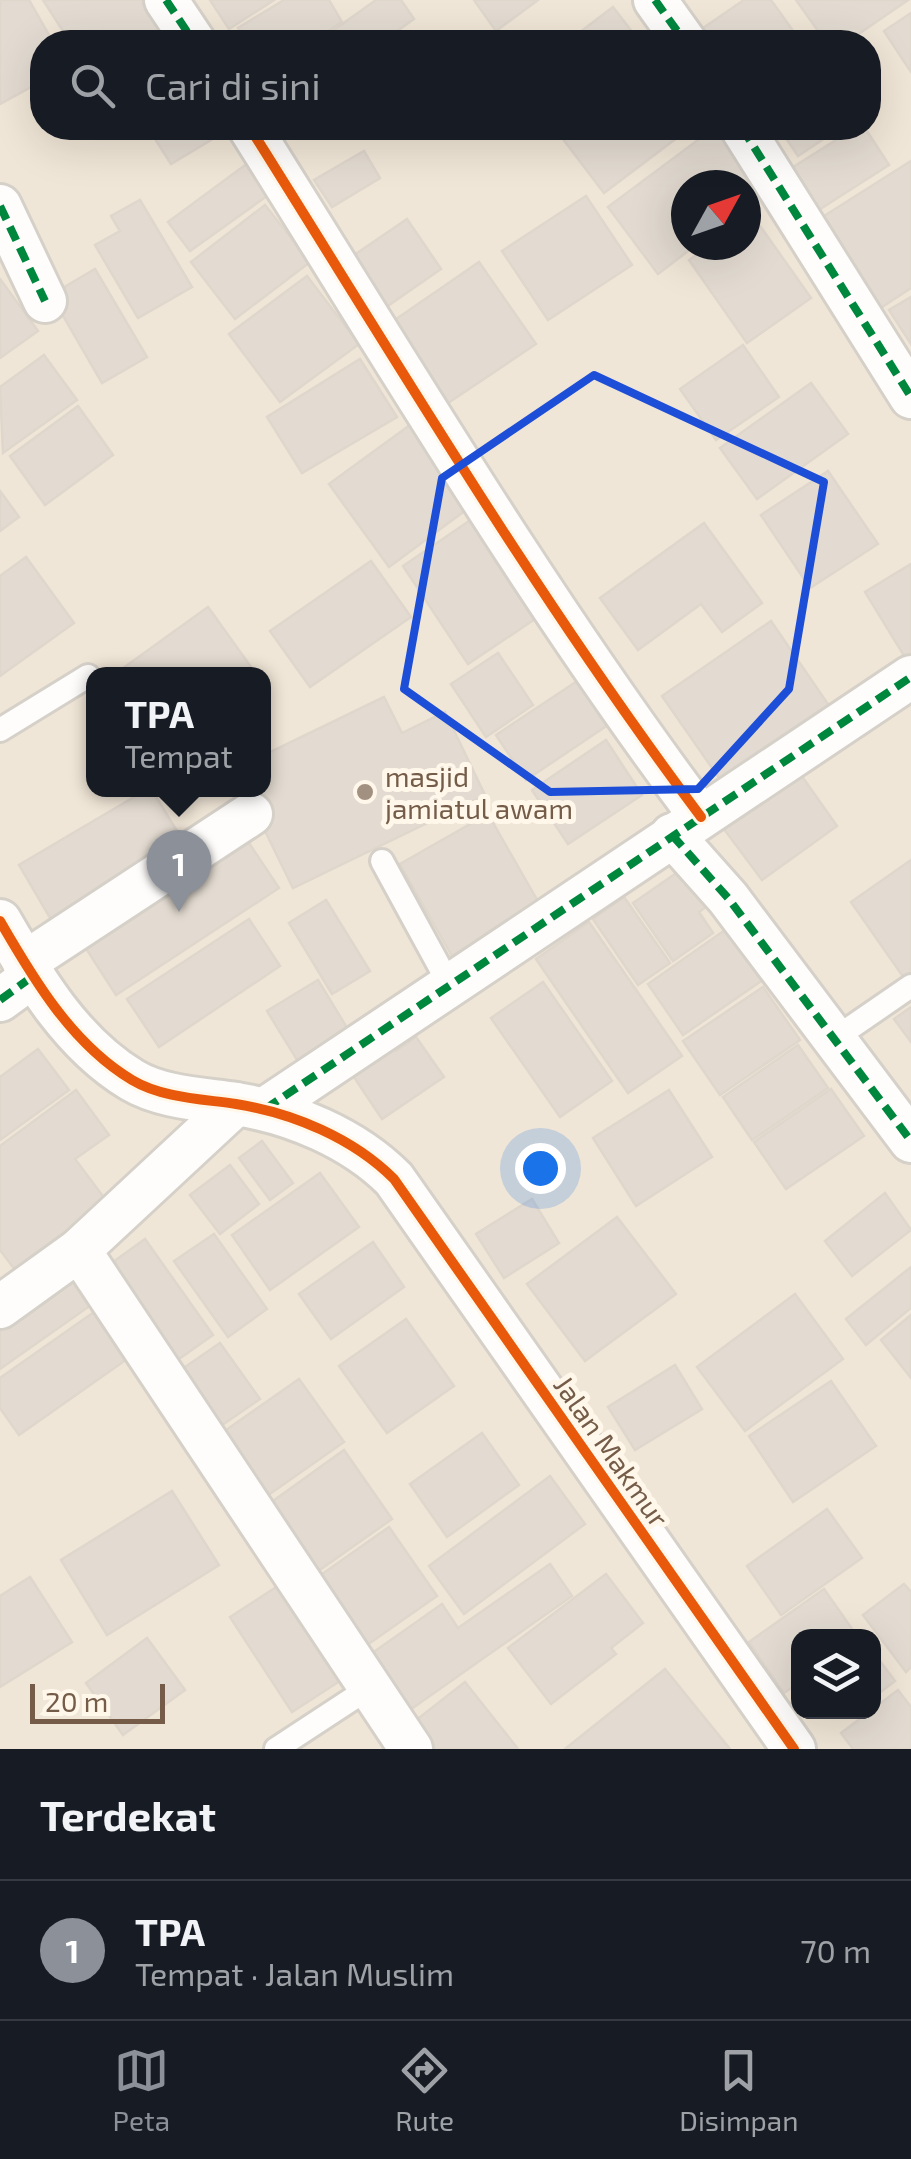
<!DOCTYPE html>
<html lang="id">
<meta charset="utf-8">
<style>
body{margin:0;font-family:"Exo 2",sans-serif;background:#20242c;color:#f1f3f6}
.controls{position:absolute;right:30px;bottom:30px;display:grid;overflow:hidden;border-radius:20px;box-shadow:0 10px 40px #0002}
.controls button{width:90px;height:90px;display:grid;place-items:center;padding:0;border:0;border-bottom:2px solid #363941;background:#171b24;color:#f1f3f6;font:50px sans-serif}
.compass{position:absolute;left:671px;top:170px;width:90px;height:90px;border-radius:50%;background:#171b24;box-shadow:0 10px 40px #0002;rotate:50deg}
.scale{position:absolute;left:30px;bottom:25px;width:135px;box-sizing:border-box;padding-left:10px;border:5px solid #755c49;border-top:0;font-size:28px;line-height:35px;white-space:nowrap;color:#755c49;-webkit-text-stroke:8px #fff8ea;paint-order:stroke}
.you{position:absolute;left:540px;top:1168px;width:35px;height:35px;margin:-25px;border:8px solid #fff;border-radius:50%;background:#1a73e8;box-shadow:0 0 0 15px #1a73e833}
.badge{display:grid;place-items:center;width:65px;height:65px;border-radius:50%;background:#8c9099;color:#fff;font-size:32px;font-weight:700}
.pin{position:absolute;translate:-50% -82px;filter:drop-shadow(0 2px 5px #0008)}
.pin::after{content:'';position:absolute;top:52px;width:35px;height:30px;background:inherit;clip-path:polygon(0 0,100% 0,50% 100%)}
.popup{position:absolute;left:86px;top:667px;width:185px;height:130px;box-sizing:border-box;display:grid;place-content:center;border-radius:20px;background:#171b24;filter:drop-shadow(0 2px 8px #0005);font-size:32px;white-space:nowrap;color:#9ea1a6}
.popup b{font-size:38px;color:#f1f3f6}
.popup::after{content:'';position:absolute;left:50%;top:100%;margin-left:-20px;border:20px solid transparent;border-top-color:#171b24}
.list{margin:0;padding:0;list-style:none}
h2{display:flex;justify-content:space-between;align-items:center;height:130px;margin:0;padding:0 40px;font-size:42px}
h2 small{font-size:32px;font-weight:400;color:#9ea1a6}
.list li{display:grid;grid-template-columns:65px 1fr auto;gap:30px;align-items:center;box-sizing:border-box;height:140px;padding:0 40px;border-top:2px solid #363941}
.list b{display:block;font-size:38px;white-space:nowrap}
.list p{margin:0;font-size:32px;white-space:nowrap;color:#9ea1a6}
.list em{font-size:32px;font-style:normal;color:#9ea1a6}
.icon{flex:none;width:55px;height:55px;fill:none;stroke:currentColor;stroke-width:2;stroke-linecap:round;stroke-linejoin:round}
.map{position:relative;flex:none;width:911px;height:1749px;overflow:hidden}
.search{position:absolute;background:#171b24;box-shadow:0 10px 40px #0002;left:30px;right:30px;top:30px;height:110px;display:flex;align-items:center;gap:25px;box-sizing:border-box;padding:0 35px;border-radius:40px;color:#9ea1a6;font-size:38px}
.sheet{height:270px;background:#171b24}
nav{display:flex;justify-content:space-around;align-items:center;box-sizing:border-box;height:140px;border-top:2px solid #363941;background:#171b24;font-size:28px;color:#9ea1a6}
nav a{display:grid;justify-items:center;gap:5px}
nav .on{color:#8c9099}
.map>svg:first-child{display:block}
</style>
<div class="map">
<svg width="911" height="1749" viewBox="0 0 911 1749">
<rect width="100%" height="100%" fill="#f6f3ea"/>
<path fill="#f0e6d7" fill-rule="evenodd" d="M0 0H911V1749H0ZM42 42H868V128H42ZM686 185H746V245H686ZM94 674H264V790H94ZM798 1636H874V1712H798Z"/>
<g fill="#e3dbd1" stroke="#dfd6cc" stroke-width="2.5">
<polygon points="0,0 29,0 53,42 42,42 42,81 0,104"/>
<polygon points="43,0 145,0 165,31 148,42 70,42"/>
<polygon points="210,0 274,0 229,29"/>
<polygon points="284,0 329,0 342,22 310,42 247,42 238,28"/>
<polygon points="376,0 401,0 414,19 382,42 317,42"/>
<polygon points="474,0 538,0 496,31"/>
<polygon points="744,0 771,0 801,42 713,42 703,28"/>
<polygon points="796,0 908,0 847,42 826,42"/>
<polygon points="613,7 640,42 567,42"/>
<polygon points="911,13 911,72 884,31"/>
<polygon points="148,128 231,128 171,164"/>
<polygon points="560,128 690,128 604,193 556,130"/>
<polygon points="714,128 725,128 771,188 746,207 746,185 686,185 686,245 696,245 658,274 608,207"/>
<polygon points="779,128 840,128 798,156"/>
<polygon points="855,128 865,128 889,165 814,213 787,171"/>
<polygon points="364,151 380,178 332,207 314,180"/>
<polygon points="252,160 274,191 190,251 168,222"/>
<polygon points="911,161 911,288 876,311 818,220"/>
<polygon points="586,196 632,265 548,320 502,251"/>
<polygon points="140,200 192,287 138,318 95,245 120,231 111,216"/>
<polygon points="265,205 310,262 235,319 191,262"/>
<polygon points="753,216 811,298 747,343 689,260 711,245 746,245 746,221"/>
<polygon points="407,219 441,269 382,310 347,260"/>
<polygon points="479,262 536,344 445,405 389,324"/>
<polygon points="95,269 147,357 102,383 51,295"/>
<polygon points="307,276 359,344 280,402 229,334"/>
<polygon points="0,279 38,331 0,358"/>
<polygon points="911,297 911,344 889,310"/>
<polygon points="743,345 779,397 716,440 680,389"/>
<polygon points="44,355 77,400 3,453 0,387"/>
<polygon points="360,359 397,417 302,473 267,417"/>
<polygon points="811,383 848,434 757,499 720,448"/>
<polygon points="78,406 113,455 45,505 10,456"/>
<polygon points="410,425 470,507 389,567 329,484"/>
<polygon points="828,471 878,544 810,588 761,515"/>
<polygon points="0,491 19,517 0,531"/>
<polygon points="478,515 544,613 468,664 403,566"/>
<polygon points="704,523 762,603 722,632 701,604 638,650 600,598"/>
<polygon points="26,557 74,623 0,676 0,576"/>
<polygon points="371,561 411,617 310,687 270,631"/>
<polygon points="911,564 911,667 865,592"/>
<polygon points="208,607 256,674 115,674"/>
<polygon points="771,621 834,713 726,788 662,696"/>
<polygon points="498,653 533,705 486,737 451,684"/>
<polygon points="588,674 617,719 526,780 496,735"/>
<polygon points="384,697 402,733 445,712 485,795 293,888 245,790 264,790 264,755"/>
<polygon points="606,740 642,795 568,844 532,790"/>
<polygon points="801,775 837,826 762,880 724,829"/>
<polygon points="146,790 152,790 188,849 56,928 19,865"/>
<polygon points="488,814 540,905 452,956 400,864"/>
<polygon points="241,831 279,888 116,995 78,936"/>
<polygon points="911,860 911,973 904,978 851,902"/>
<polygon points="688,865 713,902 699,912 713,933 673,961 633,903"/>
<polygon points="624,897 670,963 638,985 593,919"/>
<polygon points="326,900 370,971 332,994 289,923"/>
<polygon points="249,919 280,966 159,1047 127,999"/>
<polygon points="589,922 682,1056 628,1093 536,959"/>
<polygon points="735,923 770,975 683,1035 648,984"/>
<polygon points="318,980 355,1041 304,1071 267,1011"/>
<polygon points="543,982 612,1081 560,1117 491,1018"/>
<polygon points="763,987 800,1040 720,1095 683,1041"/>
<polygon points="911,1007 911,1042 894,1019"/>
<polygon points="416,1037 444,1077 382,1119 348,1068 390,1041 396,1051"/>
<polygon points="798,1045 828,1088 752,1140 723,1097"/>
<polygon points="38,1049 69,1090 0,1140 0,1077"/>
<polygon points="831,1089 864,1136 786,1189 754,1142"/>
<polygon points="76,1090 109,1135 75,1159 114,1211 22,1279 0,1250 0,1146"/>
<polygon points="669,1090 712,1157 636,1206 593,1138"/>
<polygon points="262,1141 293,1183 270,1200 239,1158"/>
<polygon points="230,1165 259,1204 220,1234 190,1195"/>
<polygon points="320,1173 359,1227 270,1290 232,1235"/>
<polygon points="885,1193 911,1230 852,1276 825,1241"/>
<polygon points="532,1199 559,1243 504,1278 476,1234"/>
<polygon points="617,1217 676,1294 585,1361 527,1284"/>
<polygon points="214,1234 267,1309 228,1337 174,1261"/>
<polygon points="145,1239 213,1335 169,1366 102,1270"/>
<polygon points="373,1242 404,1287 331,1339 299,1294"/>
<polygon points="64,1266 91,1305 0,1369 0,1311"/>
<polygon points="911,1267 911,1308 866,1345 846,1319"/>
<polygon points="795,1294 843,1359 745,1431 697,1367"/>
<polygon points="97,1310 130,1357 19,1435 0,1408 0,1378"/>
<polygon points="911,1315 911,1378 881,1340"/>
<polygon points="406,1319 454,1386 387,1433 339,1366"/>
<polygon points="220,1343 260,1399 212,1432 172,1376"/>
<polygon points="675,1365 702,1409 635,1450 608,1407"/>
<polygon points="299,1379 344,1442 264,1498 219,1435"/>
<polygon points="831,1381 876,1446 793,1502 749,1436"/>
<polygon points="482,1433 519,1485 447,1537 410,1484"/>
<polygon points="344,1450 392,1519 314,1574 266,1506"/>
<polygon points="550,1476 585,1524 464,1614 429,1566"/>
<polygon points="172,1491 219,1565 107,1635 61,1560"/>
<polygon points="827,1509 862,1558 781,1615 747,1566"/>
<polygon points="389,1527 437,1596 357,1652 308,1584"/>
<polygon points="550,1564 572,1596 407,1712 368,1656 442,1604 458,1628"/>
<polygon points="606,1574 643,1623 611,1648 616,1654 551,1704 508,1648"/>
<polygon points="30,1577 72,1642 0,1687 0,1596"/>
<polygon points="281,1584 343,1679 292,1712 230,1617"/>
<polygon points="904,1584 911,1592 911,1667 906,1672 863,1615"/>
<polygon points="824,1589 857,1636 798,1636 798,1683 784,1693 749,1642"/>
<polygon points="147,1638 185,1690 123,1735 86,1683"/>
<polygon points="874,1653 895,1681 874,1697"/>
<polygon points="665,1669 730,1749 565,1749"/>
<polygon points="465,1682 518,1749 429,1749 410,1725"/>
<polygon points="898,1690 911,1707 911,1749 853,1749 841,1733"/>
</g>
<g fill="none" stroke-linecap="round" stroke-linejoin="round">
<g stroke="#d5d0c8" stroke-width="28">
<g id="lane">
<polyline points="0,730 88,676"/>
<polyline points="382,861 449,984"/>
<polyline points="834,1039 911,986"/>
<polyline points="276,1749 369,1688"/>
</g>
</g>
<g stroke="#d5d0c8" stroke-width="48">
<g id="street">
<polyline points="166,0 194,42"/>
<polyline points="655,0 685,42"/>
<path d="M250 128C396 360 536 597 701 817"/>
<polyline points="742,128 911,397"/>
<polyline points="0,206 45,301"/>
<polyline points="672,835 728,898 911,1141"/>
<path d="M0 921C34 980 72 1044 132 1080 162 1098 203 1099 236 1104 293 1113 353 1138 394 1179L794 1749"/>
<polyline points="24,963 251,814"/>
<polyline points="0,1000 33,976"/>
<polyline points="265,1109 911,677"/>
<polyline points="79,1250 411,1749"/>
<polyline points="0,1307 79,1250 236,1104"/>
</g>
</g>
<use href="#lane" stroke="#fefdfc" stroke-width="22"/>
<use href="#street" stroke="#fefdfc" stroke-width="42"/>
<g stroke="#00873e" stroke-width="8" stroke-dasharray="15 8" stroke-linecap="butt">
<polyline points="166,0 194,42"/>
<polyline points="655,0 685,42"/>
<polyline points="742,128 911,397"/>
<polyline points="0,206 45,301"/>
<polyline points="672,835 728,898 911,1141"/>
<polyline points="0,1000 33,976"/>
<polyline points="265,1109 911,677"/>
</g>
<g stroke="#fff8ea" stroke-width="16">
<g id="cycleway">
<path d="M250 128C396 360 536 597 701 817"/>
<path d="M0 921C34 980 72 1044 132 1080 162 1098 203 1099 236 1104 293 1113 353 1138 394 1179L794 1749"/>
</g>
</g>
<use href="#cycleway" stroke="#e8590c" stroke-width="10"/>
</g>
<path fill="none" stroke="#1d4ed8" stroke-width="8" stroke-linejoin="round" d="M594 375 824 482 789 689 698 789 550 792 404 689 442 478Z"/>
<circle fill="#a29181" stroke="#fff8ea" stroke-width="4" cx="365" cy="792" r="10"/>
<g text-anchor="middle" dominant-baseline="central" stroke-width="10" stroke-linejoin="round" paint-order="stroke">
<g font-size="28" fill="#755c49" stroke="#fff8ea" text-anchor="start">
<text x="385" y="776">masjid<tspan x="385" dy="32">jamiatul awam</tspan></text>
</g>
<g font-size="28" fill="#755c49" stroke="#fff8ea">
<text transform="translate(612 1451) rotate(55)">Jalan Makmur</text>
</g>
</g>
</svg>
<div class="controls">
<button><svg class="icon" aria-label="layers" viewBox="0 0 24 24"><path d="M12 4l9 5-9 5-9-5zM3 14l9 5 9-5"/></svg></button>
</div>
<svg class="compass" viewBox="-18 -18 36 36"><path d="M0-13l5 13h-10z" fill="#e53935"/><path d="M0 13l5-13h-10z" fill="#9ea1a6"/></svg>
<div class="scale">20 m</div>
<div class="you"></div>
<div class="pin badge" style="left:179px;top:912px">1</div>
<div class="popup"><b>TPA</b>Tempat</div>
<div class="search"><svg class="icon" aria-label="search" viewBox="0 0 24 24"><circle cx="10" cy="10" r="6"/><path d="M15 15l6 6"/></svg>Cari di sini</div>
</div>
<section class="sheet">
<h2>Terdekat<small></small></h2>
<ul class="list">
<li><span class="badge">1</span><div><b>TPA</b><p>Tempat · Jalan Muslim</p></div><em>70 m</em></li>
</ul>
</section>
<nav>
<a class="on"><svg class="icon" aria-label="map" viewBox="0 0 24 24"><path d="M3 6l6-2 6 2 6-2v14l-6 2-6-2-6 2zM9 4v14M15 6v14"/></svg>Peta</a>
<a><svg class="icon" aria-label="directions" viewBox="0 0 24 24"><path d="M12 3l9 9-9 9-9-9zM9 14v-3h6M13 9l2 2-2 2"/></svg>Rute</a>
<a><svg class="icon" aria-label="saved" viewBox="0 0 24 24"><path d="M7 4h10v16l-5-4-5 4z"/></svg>Disimpan</a>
</nav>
